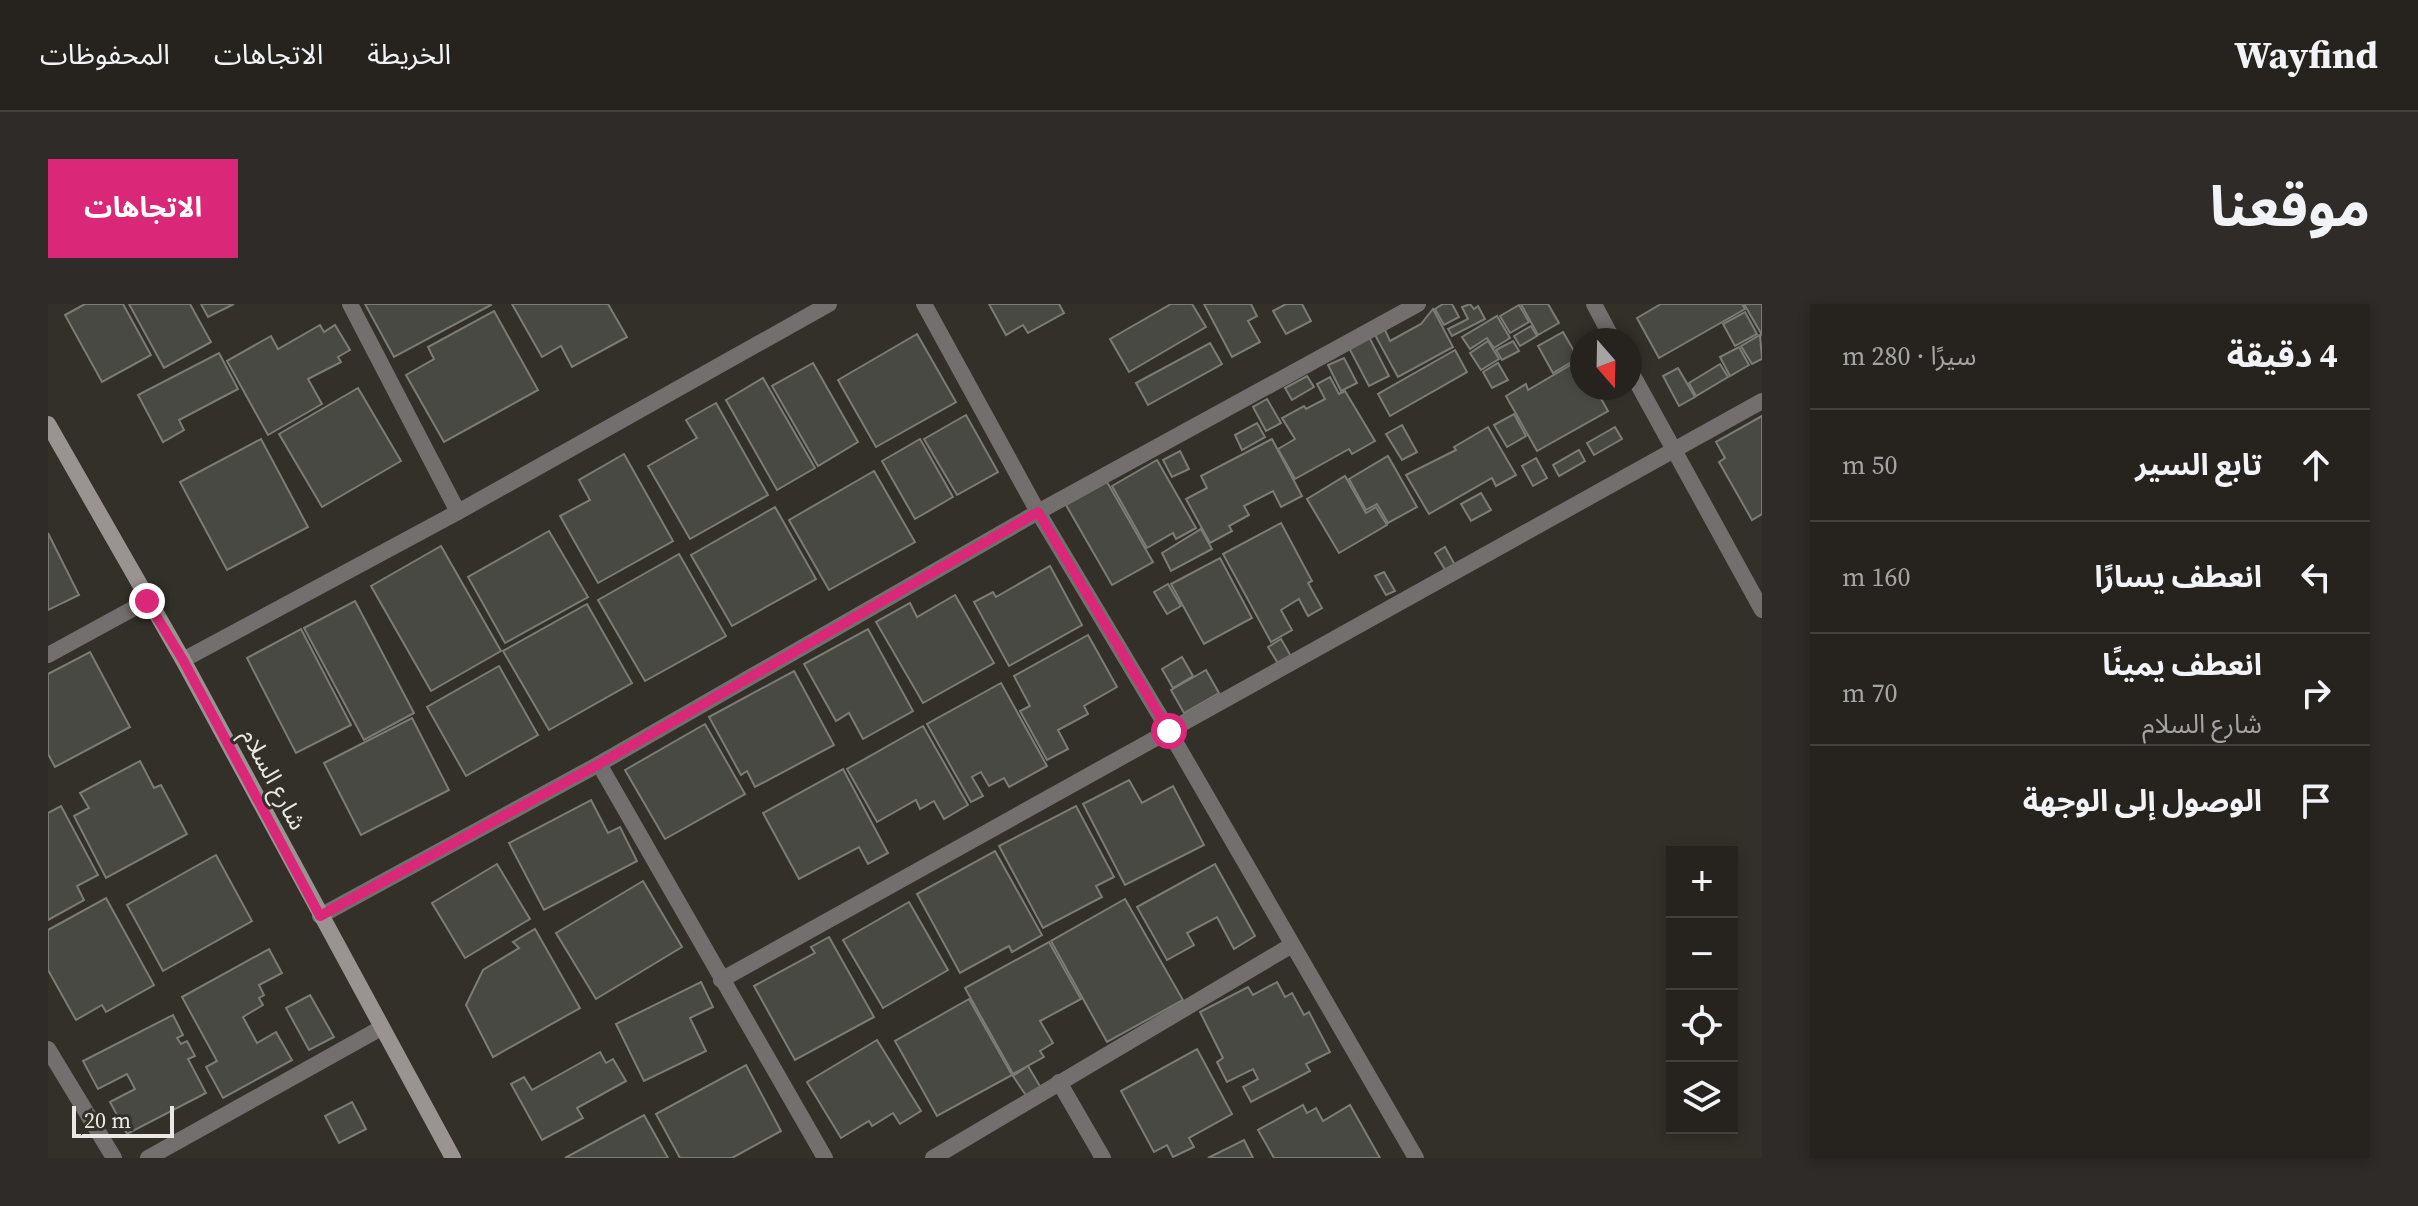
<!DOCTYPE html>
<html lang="ar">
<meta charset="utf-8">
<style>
body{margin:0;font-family:"Source Serif 4","Noto Sans Arabic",serif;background:#2e2b28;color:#f1f3f6;direction:rtl}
.controls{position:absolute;right:24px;bottom:24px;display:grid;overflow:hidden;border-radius:0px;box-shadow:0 4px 12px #0003}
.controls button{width:72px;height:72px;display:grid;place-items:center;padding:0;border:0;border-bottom:2px solid #42403d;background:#26231f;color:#f1f3f6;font:40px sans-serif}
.compass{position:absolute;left:1522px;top:24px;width:72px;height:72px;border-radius:50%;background:#26231f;box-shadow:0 4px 12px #0003;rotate:160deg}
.scale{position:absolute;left:24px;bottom:20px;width:102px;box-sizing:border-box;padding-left:8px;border:4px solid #eae8e4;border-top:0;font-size:22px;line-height:28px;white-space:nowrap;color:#eae8e4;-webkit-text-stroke:6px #332f29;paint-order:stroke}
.stop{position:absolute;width:24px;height:24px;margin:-18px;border:6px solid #db2777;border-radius:50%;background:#fff}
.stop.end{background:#db2777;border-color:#fff;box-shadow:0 2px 8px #0008}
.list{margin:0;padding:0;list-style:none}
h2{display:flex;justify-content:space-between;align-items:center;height:104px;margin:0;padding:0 32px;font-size:34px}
h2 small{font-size:26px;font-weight:400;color:#a4a4a4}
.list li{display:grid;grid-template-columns:52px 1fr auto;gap:24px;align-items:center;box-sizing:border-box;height:112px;padding:0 32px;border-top:2px solid #42403d}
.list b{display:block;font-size:30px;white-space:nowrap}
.list p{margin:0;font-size:26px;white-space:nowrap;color:#a4a4a4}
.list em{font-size:26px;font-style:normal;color:#a4a4a4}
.icon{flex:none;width:44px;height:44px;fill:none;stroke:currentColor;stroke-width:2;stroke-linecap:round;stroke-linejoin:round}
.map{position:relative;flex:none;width:1714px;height:854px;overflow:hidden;direction:ltr;border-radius:0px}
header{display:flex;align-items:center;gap:48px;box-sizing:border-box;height:112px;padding:0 40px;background:#26231f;border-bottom:2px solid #42403d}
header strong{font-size:38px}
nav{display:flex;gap:44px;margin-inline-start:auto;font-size:28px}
.intro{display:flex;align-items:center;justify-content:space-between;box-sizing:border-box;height:192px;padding:0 48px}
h1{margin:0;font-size:56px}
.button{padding:20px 36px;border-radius:0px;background:#db2777;color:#fff;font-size:28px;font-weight:700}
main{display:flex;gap:48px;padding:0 48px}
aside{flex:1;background:#26231f;border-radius:0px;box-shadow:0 4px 12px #0003}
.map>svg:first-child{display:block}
</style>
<header>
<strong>Wayfind</strong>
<nav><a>الخريطة</a><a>الاتجاهات</a><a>المحفوظات</a></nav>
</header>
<div class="intro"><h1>موقعنا</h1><a class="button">الاتجاهات</a></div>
<main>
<aside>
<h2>4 دقيقة<small>سيرًا · 280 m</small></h2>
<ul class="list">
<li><svg class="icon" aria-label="ahead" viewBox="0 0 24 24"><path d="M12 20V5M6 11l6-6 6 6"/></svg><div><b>تابع السير</b></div><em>50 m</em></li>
<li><svg class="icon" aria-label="left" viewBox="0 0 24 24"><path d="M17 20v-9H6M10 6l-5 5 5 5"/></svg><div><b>انعطف يسارًا</b></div><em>160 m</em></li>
<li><svg class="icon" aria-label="right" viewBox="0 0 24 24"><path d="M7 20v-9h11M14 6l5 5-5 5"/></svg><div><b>انعطف يمينًا</b><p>شارع السلام</p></div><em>70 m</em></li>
<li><svg class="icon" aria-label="arrive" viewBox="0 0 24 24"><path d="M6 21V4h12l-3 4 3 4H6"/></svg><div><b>الوصول إلى الوجهة</b></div></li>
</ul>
</aside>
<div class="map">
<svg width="1714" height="854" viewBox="0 0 1714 854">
<rect width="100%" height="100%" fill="#332f29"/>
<g fill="#484942" stroke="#7b7c75" stroke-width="2">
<polygon points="37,0 75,0 103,51 54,78 17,11"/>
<polygon points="81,0 142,0 163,38 116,64"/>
<polygon points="153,0 186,0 160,13"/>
<polygon points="317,0 442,0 443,1 346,53"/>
<polygon points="464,0 560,0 579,33 524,63 513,42 494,53"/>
<polygon points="941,0 1011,0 1016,9 980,29 975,21 958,31"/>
<polygon points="1123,0 1144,0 1158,23 1081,68 1062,35"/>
<polygon points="1156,0 1203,0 1209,12 1200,17 1212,38 1184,53"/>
<polygon points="1238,0 1254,0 1263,17 1238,30 1225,7"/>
<polygon points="1395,0 1404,0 1411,13 1396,21 1387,5"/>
<polygon points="1422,0 1426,5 1430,2 1437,15 1404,32 1400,25 1420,15 1414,3"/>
<polygon points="1473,0 1500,0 1511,19 1490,31"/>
<polygon points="1613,0 1694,0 1697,5 1611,54 1589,14"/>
<polygon points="1696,0 1714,0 1714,31"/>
<polygon points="1471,1 1481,18 1462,29 1452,12"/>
<polygon points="1385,5 1405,43 1350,73 1327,31 1337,26 1342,37 1373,20"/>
<polygon points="446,7 490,86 396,138 358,71 386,55 380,43"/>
<polygon points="1697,8 1709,30 1687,42 1675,20"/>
<polygon points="1449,12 1462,34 1446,44 1439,34 1422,45 1414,33"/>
<polygon points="272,21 276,28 287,21 302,46 290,53 293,58 260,75 274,100 220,131 179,57 223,32 230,45"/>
<polygon points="1483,22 1489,32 1472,42 1466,32"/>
<polygon points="1515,28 1530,54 1505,69 1490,42"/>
<polygon points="869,30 908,98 828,143 790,76"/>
<polygon points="1320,31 1341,72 1321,82 1300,42"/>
<polygon points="1712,31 1714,55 1704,60 1693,42"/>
<polygon points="1440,37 1451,55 1433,66 1422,49"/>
<polygon points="1465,37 1471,47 1454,56 1448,46"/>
<polygon points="1162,39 1174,60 1100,101 1088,79"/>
<polygon points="1691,43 1701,61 1682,72 1672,53"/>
<polygon points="1407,46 1419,68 1342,112 1330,90"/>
<polygon points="171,49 190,85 131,116 136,126 115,138 90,91"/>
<polygon points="1296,54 1309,79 1293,87 1280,61"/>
<polygon points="1531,56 1534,61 1534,84 1547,84 1560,107 1489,147 1458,92 1478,80 1480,86"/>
<polygon points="765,59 810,138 770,162 724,82"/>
<polygon points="1450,59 1460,76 1444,84 1435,68"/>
<polygon points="1672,60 1680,73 1648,92 1641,79"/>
<polygon points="1630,64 1647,93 1631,102 1615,72"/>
<polygon points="1259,72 1266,83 1244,96 1237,84"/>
<polygon points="1282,73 1291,90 1297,87 1327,137 1304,150 1301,145 1247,175 1230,145 1247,135 1234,114 1256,102 1258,105 1277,95 1269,80"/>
<polygon points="715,74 767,164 729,186 678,96"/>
<polygon points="310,84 353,157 274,203 231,130"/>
<polygon points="1219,95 1233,119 1218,127 1205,103"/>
<polygon points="668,99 720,191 642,235 600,162 649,134 638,116"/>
<polygon points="1466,110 1478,132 1459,143 1446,121"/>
<polygon points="918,111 950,168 909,191 876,135"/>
<polygon points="1714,112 1714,210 1704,216 1671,158 1677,154 1668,138"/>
<polygon points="1209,119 1217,133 1194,146 1187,131"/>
<polygon points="1354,121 1369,148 1354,156 1338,130"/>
<polygon points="1440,123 1468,171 1448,182 1444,174 1381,210 1358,171 1408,146 1406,143"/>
<polygon points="1567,123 1574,135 1546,151 1539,139"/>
<polygon points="213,135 260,223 179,266 132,178"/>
<polygon points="872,135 905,193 867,215 834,157"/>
<polygon points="1224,135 1254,192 1233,203 1225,187 1196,202 1201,211 1181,222 1184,227 1162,239 1138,195 1159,184 1153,172"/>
<polygon points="1531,146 1537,157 1511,172 1505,161"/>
<polygon points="1132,147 1141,165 1124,173 1115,156"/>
<polygon points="576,150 625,237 550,279 512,212 542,196 531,176"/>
<polygon points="1340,152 1369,203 1340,219 1329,200 1318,206 1301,175"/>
<polygon points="1488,154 1499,174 1485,182 1474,162"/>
<polygon points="1109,156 1148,224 1128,235 1125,229 1099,244 1064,182"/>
<polygon points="826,167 867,238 781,286 741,216"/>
<polygon points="1297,172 1318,209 1328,203 1339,221 1291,249 1259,195"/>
<polygon points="1059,178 1105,258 1064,281 1018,201"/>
<polygon points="1433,189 1443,206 1423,217 1413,200"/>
<polygon points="727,203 768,275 684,322 643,251"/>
<polygon points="1233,219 1264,277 1260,279 1274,304 1260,312 1251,295 1233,306 1244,326 1223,338 1175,250"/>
<polygon points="1153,225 1164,245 1123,267 1114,249"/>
<polygon points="501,227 540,293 457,339 420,273"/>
<polygon points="0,229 31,291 0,306"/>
<polygon points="393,242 453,347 383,387 323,282"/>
<polygon points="1397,243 1408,263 1399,269 1387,249"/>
<polygon points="631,250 678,332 597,377 550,296"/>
<polygon points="1172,254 1204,314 1156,340 1123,280"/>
<polygon points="1002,262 1034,321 961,362 926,298 945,288 948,293"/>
<polygon points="1336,268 1347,287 1338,291 1327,272"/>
<polygon points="1120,280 1133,302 1119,310 1106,288"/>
<polygon points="907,291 946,359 875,399 828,318 862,299 869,313"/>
<polygon points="307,297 366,409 316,436 256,324"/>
<polygon points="539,300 584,379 501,426 455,347"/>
<polygon points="253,325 303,421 248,449 199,354"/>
<polygon points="820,325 865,407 815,435 801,409 788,417 756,360"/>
<polygon points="1040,331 1069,383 1036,402 1040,410 1010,426 1020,445 999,456 972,407 982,402 966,372"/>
<polygon points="1233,335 1244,354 1231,361 1220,343"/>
<polygon points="42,348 82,423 7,463 0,450 0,370"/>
<polygon points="1134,353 1145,372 1125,384 1114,365"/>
<polygon points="451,362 490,431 418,472 379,403"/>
<polygon points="1158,366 1171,389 1136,409 1123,386"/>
<polygon points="746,367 786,441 707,483 699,467 693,471 661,413"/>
<polygon points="953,379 999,462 961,483 956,474 941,482 933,468 924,473 935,492 923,498 879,420"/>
<polygon points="364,414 401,486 313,531 276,459"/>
<polygon points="657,420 697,490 617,535 577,466"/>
<polygon points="875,422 920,501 896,515 886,497 872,505 868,496 829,518 799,465"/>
<polygon points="92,457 106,484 113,481 139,530 58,574 26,512 41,504 32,489"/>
<polygon points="795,465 840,549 820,560 811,543 751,575 715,509"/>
<polygon points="1081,476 1094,499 1125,482 1156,541 1077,581 1035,500"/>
<polygon points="543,496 560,529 572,523 589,557 496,606 461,539"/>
<polygon points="13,502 50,571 29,582 36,596 0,616 0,509"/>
<polygon points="1028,502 1066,573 1048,582 1054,593 995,624 951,542"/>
<polygon points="947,547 994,631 964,648 961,642 912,669 869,590"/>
<polygon points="168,551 204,617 115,667 79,601"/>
<polygon points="449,560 482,615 417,654 384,599"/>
<polygon points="1167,560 1207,632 1186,645 1169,613 1139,629 1146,641 1119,656 1089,603"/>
<polygon points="595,577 634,643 548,695 508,629"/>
<polygon points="58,594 106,681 58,708 54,701 28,716 0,666 0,626"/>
<polygon points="1077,595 1135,696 1059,738 1003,637"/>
<polygon points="861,598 900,666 835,704 795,636"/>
<polygon points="487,625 532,704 445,753 418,701 435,666 471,644 465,638"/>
<polygon points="781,633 826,713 747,756 706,682 767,649 763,643"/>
<polygon points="1001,638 1033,695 992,717 1005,739 992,747 996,753 965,770 917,684"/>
<polygon points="221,645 234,669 211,681 216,691 211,694 215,701 195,713 209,739 228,728 244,756 175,794 158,763 169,757 134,693"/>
<polygon points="653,678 665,703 642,714 658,747 596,777 568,720"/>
<polygon points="1229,678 1237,693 1244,689 1256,711 1261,708 1282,748 1258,760 1262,767 1203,798 1195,783 1210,775 1205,765 1179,778 1169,758 1175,754 1152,708 1200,683 1205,691"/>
<polygon points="262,691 286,733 261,746 238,704"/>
<polygon points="921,695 964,771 889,812 847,737"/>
<polygon points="125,711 135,731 129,734 133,740 139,737 147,752 140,755 158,789 79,830 62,798 87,785 79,770 50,785 35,757"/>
<polygon points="829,736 873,807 852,820 845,809 824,822 821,817 793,834 759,778"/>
<polygon points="1149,745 1184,810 1141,834 1146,843 1125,853 1119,841 1106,848 1073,787"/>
<polygon points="552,748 558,759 565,755 578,777 529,804 535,814 494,836 463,780 476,773 484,786"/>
<polygon points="698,761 733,827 684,854 632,854 608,810"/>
<polygon points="980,762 993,784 979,793 965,772"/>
<polygon points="304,798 318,825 291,839 277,812"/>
<polygon points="1255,801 1259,809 1268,804 1275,817 1302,801 1332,854 1226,854 1210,826"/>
<polygon points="596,811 620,854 517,854"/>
<polygon points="1196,836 1205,854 1160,854"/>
</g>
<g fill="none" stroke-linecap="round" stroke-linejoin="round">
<g stroke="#736f6e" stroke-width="16">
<polyline points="302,0 410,208"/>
<polyline points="876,0 990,208 1121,427 1368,854"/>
<polyline points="1546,0 1565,36"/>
<polyline points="1582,66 1714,306"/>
<polyline points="0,351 99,297"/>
<polyline points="135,356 410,208 781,0"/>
<polyline points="551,460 777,854"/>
<polyline points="272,612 551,460 990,208 1370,0"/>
<polyline points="673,676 1714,97"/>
<polyline points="0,745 66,854"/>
<polyline points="1011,778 1055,854"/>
<polyline points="100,854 333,724"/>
<polyline points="885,854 1244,641"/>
</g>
<polyline stroke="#999391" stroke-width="16" points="0,120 135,356 405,854"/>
</g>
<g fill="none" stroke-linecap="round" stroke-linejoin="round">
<polyline stroke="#db2777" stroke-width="10" points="99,297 135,356 272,612 551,460 990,208 1121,427"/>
</g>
<g text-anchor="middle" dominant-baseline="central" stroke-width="6" stroke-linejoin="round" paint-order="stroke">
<g font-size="24" fill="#eae8e4" stroke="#332f29">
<text transform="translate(226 475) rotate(62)">شارع السلام</text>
</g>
</g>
</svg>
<div class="controls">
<button>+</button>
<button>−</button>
<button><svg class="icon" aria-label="locate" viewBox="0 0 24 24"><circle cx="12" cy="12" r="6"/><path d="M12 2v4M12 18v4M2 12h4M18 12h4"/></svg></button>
<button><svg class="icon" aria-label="layers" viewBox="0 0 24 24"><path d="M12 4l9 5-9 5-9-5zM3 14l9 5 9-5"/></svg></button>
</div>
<svg class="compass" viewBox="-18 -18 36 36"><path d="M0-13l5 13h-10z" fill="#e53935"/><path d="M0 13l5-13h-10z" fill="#a4a4a4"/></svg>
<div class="scale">20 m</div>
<div class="stop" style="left:1121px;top:427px"></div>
<div class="stop end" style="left:99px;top:297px"></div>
</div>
</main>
